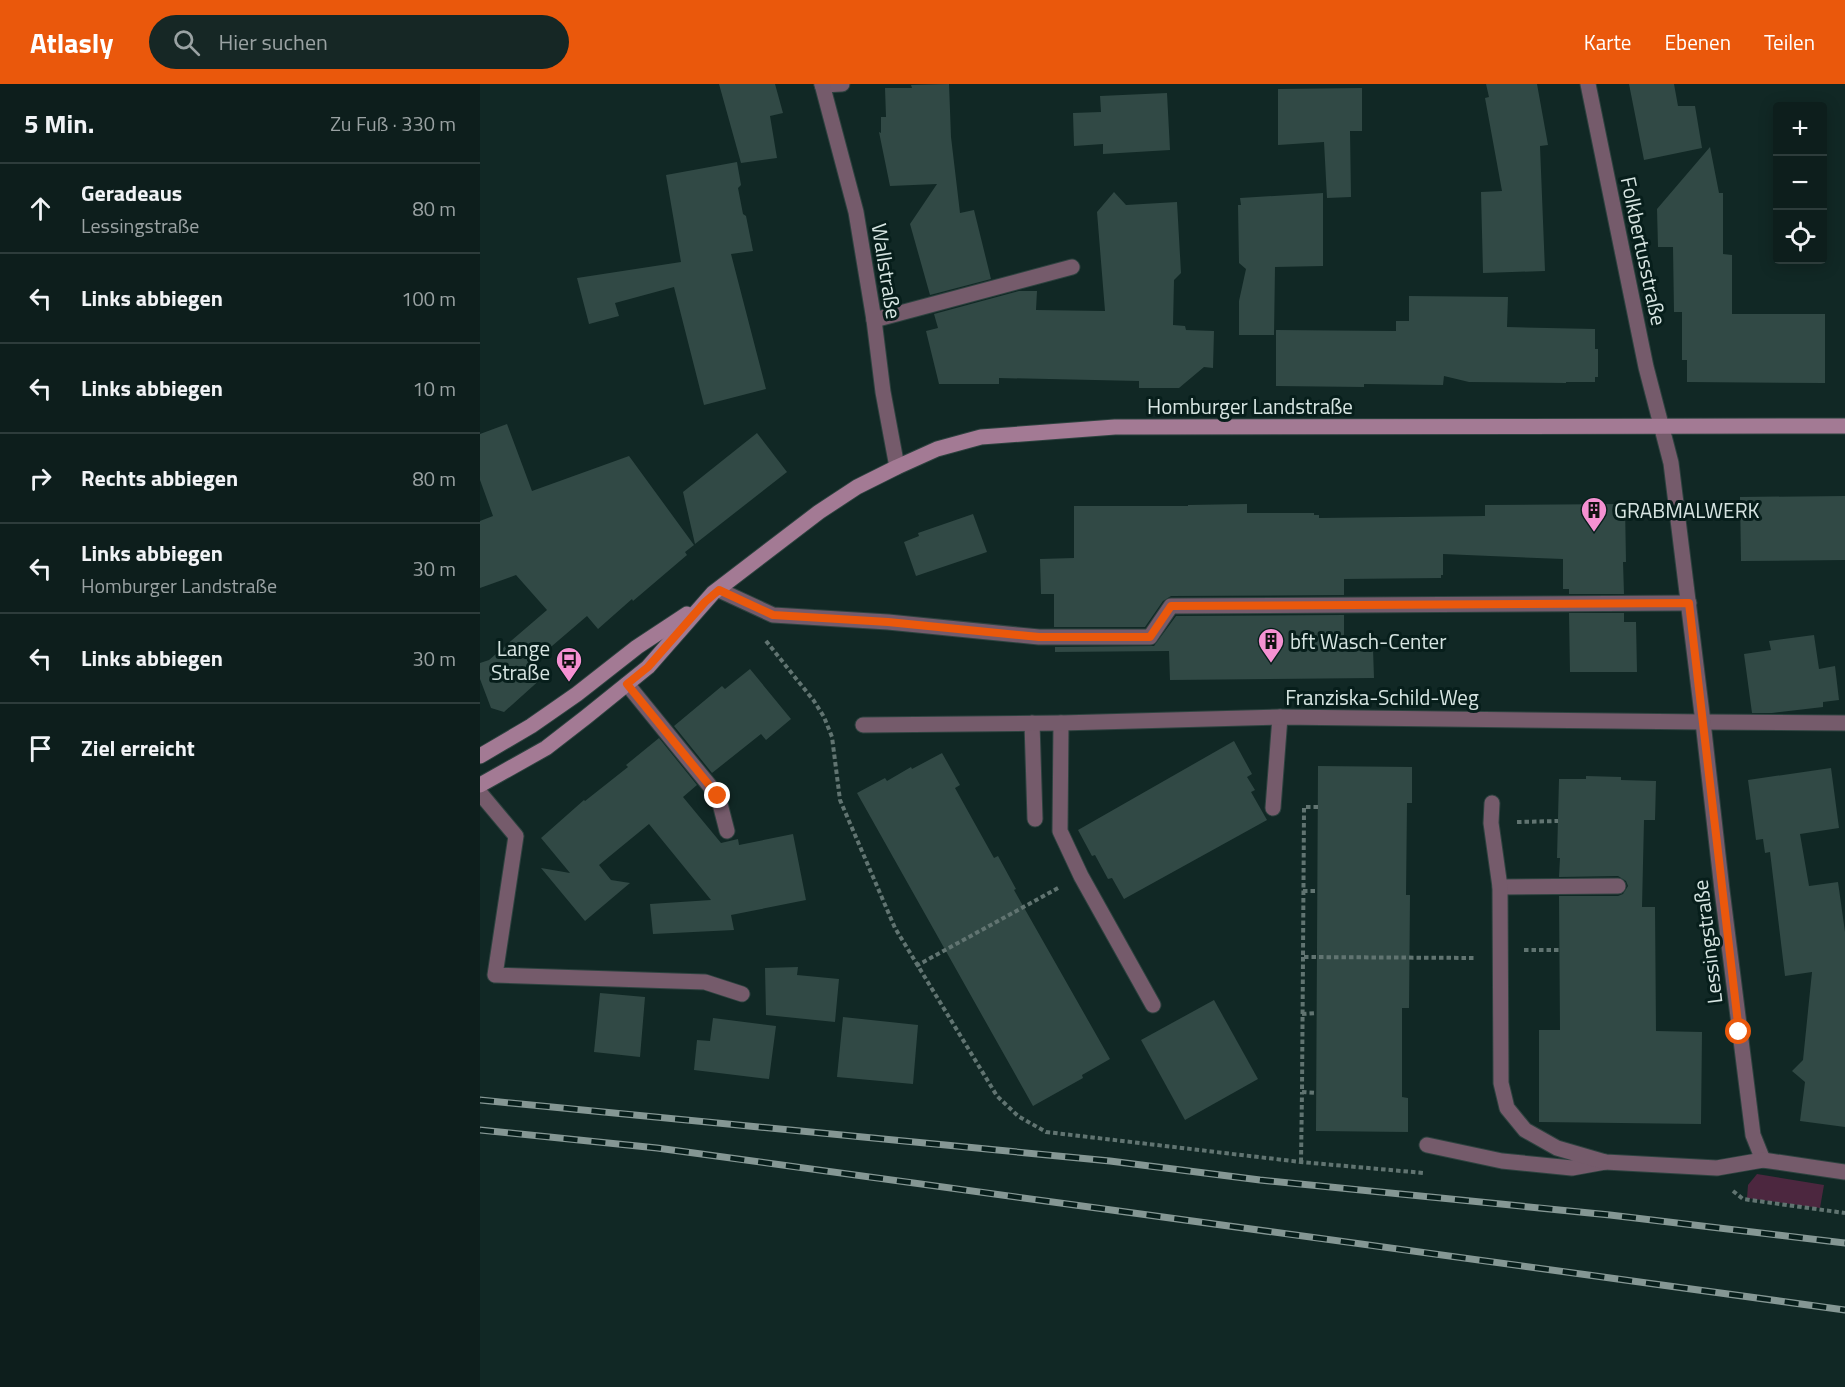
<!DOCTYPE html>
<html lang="de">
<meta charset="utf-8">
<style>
body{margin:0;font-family:"Titillium Web",sans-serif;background:#162725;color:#f1f3f6}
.controls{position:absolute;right:18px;top:18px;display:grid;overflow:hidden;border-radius:6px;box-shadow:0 3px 15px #0003}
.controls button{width:54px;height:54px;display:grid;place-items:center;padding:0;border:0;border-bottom:2px solid #2d3c3b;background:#0d1e1c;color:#f1f3f6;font:30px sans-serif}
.stop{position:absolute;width:18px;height:18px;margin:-14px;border:4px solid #ea580c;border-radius:50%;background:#fff}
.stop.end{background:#ea580c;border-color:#fff;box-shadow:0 2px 6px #0008}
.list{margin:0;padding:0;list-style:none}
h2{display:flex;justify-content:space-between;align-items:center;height:78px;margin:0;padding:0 24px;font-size:26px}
h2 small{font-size:20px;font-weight:400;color:#9aa2a3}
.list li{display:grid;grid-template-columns:39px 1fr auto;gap:18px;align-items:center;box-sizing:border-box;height:90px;padding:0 24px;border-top:2px solid #2d3c3b}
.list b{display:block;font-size:22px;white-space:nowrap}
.list p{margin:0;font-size:20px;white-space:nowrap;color:#9aa2a3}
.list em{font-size:20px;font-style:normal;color:#9aa2a3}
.icon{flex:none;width:33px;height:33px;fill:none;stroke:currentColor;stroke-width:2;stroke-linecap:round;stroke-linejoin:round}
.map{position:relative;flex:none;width:1365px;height:1303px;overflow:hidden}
header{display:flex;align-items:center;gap:36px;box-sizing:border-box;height:84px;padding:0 30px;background:#ea580c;color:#fff}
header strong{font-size:28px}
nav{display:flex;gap:33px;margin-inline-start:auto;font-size:21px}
.search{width:420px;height:54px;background:#162725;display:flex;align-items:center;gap:15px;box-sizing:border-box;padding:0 21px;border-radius:33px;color:#9aa2a3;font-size:22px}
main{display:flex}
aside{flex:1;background:#0d1e1c}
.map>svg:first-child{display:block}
</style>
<header>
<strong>Atlasly</strong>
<div class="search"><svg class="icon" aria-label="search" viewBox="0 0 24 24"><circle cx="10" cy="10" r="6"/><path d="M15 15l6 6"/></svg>Hier suchen</div>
<nav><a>Karte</a><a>Ebenen</a><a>Teilen</a></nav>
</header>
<main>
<aside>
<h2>5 Min.<small>Zu Fuß · 330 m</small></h2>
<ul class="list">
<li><svg class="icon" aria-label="ahead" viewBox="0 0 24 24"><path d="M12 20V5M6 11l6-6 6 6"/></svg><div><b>Geradeaus</b><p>Lessingstraße</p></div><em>80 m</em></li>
<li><svg class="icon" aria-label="left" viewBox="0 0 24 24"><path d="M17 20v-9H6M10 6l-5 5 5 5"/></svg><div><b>Links abbiegen</b></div><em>100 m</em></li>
<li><svg class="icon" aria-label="left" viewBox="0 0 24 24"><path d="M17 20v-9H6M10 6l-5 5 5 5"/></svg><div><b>Links abbiegen</b></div><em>10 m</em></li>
<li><svg class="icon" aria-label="right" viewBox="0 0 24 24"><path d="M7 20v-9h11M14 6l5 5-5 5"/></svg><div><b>Rechts abbiegen</b></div><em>80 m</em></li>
<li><svg class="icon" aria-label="left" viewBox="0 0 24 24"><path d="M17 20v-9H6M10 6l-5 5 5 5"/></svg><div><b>Links abbiegen</b><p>Homburger Landstraße</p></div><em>30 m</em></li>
<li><svg class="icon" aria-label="left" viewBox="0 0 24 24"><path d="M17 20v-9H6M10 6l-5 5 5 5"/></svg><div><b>Links abbiegen</b></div><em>30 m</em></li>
<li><svg class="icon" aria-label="arrive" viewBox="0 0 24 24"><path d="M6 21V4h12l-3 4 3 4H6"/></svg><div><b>Ziel erreicht</b></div></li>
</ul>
</aside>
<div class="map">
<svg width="1365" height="1303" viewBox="0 0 1365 1303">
<rect width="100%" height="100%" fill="#112825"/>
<polygon fill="#4c273f" points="1277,1090 1344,1101 1340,1124 1267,1114 1268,1101"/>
<g fill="#314945">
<polygon points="239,0 295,0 303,29 290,32 297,74 261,79"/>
<polygon points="469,0 471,53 480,129 494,126 511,195 450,211 430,140 457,100 410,102 399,48 401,49 401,33 406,33 405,4 432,4 431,1"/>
<polygon points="1006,0 1057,0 1068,61 1060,62 1065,187 1003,189 1001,108 1022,107 1005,14 1009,13"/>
<polygon points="1149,0 1194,0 1198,22 1215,22 1222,64 1164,76"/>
<polygon points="882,4 882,47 870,47 871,113 847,114 844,58 798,61 798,5"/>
<polygon points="687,9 690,66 623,70 623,60 594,62 593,29 621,28 620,12"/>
<polygon points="1230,63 1239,109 1243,109 1243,170 1252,171 1252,230 1345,230 1345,299 1207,298 1207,276 1202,276 1202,228 1194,228 1193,163 1178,163 1177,125"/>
<polygon points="257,78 261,101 258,104 263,130 266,132 273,167 251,170 286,305 224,321 194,203 135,219 139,232 109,240 97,194 201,178 186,91"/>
<polygon points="634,108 646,121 697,118 701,189 694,196 693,241 705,242 706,246 734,247 733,284 724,283 699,304 659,304 659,297 519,294 519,300 459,300 446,247 458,244 454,230 539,207 557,207 556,226 625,227 617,128"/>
<polygon points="843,109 843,182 795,183 794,251 759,251 759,217 766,185 759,179 758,121 761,121 760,114"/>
<polygon points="929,212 1028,213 1027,243 1115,245 1115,265 1118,265 1118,293 1115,293 1115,298 1086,298 1086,299 989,298 964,292 963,301 884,300 884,303 796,302 796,246 916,247 916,237 929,237"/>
<polygon points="27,340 52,407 149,372 214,461 205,468 207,471 153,517 152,515 118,545 107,532 51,580 63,593 24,628 11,624 0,595 0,579 9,576 67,526 36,491 0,504 0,437 13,432 0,396 0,350"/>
<polygon points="277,349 307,388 215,460 203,408"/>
<polygon points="1365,412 1365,476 1261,477 1260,413"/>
<polygon points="767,420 767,429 834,429 834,431 839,431 839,434 1005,432 1005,421 1145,420 1146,478 1143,478 1144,510 1089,510 1089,505 1083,505 1083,475 963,470 963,491 961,491 961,494 864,495 864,511 691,512 683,517 665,543 574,543 574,510 561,510 560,475 594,474 594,422 708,422 708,421"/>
<polygon points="493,430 507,468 436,492 424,458 439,452 438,449"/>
<polygon points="1089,529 1144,529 1144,538 1156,538 1157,588 1090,588"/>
<polygon points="864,531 864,566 893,565 894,594 690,596 689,567 575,568 575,563 674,562 696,532"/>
<polygon points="1334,551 1339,585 1355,582 1359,616 1343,618 1343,623 1292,629 1272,629 1264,570 1291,566 1289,557"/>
<polygon points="270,585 311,635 286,656 281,650 232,689 194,642 242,602 245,605"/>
<polygon points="179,654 217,701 203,713 241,759 258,755 259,761 313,750 326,816 251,831 254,846 173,850 170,820 231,816 169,740 119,781 131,796 150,799 105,837 61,784 90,789 61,754 104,716 105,717 148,683 146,681"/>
<polygon points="754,657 772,690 767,693 775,706 771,708 787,736 644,815 632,794 628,795 615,771 612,772 598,746"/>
<polygon points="462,669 480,701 475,704 514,774 518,772 536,805 534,806 630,975 602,991 603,994 553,1022 377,709 405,694 407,697 431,683 432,685"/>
<polygon points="838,682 932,683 932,719 927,719 926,811 930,811 929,924 922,924 922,1013 928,1014 928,1048 836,1047"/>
<polygon points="1351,684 1359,744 1320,750 1329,802 1358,798 1365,848 1365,1043 1320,1037 1325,998 1312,987 1323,976 1332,888 1305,892 1290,768 1285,769 1283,755 1276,756 1268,696"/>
<polygon points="1106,692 1141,693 1141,696 1176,697 1175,736 1164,736 1162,823 1175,823 1176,947 1222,948 1221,1040 1059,1038 1059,946 1080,946 1079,812 1138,812 1143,810 1148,802 1146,797 1138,792 1079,793 1080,774 1077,774 1079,695 1106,695"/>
<polygon points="318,883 317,891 359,895 355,938 286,931 285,884"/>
<polygon points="120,909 165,913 160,973 114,968"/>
<polygon points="734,916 778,995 705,1036 661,956"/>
<polygon points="363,933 438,941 433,1000 357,993"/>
<polygon points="233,934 296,942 289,995 214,986 217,956 230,957"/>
</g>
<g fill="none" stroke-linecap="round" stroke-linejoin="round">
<g stroke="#2d423f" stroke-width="17">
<g id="lane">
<polyline points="342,1 362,0"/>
<polyline points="394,236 592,183"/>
<polyline points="239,506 293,531 408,538 559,553 670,553 691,522 1209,519"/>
<polyline points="147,600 238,712 247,747"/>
<polyline points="1223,638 1365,639"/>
<polyline points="552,639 555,735"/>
<polyline points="0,709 36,752 15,891 225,898 262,910"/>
<polyline points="793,724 800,633"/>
<polyline points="1020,803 1138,802"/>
<polyline points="947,1061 1022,1077 1092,1084 1125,1078"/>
</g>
</g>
<g stroke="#2d423f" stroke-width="17">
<g id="street">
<polyline points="342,0 376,128 394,236 403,308 417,383"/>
<polyline points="1108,0 1166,283 1191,379 1223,638 1242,806 1273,1051 1283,1076"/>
<polyline points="581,639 580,747 601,792 673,921"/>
<polyline points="383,641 581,639 800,633 1223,638"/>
<polyline points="1012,719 1011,739 1020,803 1021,999 1027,1024 1045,1046 1077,1064 1125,1078 1237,1084 1283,1076 1365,1088"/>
</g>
</g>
<g stroke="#2d423f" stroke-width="17">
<g id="secondary">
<polyline points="0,672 51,642 97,610 157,563 207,530"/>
<polyline points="0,701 66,664 106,633 168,583 233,509 339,428 377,403 417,383 457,365 501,353 635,343 1365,342"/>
</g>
</g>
<g stroke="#617471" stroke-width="4" stroke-dasharray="4.5 3" stroke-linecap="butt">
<polyline points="286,557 334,617 344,633 352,653 360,716 415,844 517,1012 538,1032 566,1048 821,1078 944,1089"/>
<polyline points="838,723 824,723 823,873 996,874"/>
<polyline points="1037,738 1078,737"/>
<polyline points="823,807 837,807"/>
<polyline points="1044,866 1080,866"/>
<polyline points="823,873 822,1008 836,1009"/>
<polyline points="436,882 580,803"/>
<polyline points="822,930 836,929"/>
<polyline points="821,1078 822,1008"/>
<polyline points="1253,1107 1263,1115 1365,1129"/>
</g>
<use href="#lane" stroke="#755b6b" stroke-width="15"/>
<use href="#street" stroke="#755b6b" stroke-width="15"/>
<use href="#secondary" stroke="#a37a94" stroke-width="15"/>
<g stroke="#859794" stroke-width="7">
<g id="rail">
<polyline points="0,1016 630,1077 780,1096 1130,1131 1365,1159"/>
<polyline points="0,1046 177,1064 1365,1226"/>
</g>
</g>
<use href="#rail" stroke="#071e1b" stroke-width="4.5" stroke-dasharray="14" stroke-linecap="butt"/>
</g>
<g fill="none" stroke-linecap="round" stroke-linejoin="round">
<polyline stroke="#ea580c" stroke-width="8" points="238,712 147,600 168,583 225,518 239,506 293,531 408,538 559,553 670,553 691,522 1209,519 1259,948"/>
</g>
<defs>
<g id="building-pin" transform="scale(1.35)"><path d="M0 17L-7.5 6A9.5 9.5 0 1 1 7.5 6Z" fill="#f591d2" stroke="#071e1b"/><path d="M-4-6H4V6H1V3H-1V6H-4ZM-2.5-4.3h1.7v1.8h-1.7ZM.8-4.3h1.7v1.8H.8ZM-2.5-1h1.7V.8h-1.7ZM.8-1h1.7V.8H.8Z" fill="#111"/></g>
<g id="bus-pin" transform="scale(1.35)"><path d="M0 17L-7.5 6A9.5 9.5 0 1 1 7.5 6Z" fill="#f591d2" stroke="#071e1b"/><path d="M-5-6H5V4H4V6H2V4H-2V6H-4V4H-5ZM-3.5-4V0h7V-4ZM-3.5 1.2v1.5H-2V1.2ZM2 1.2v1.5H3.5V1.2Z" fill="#111"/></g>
</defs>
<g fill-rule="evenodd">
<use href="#building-pin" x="1114" y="426"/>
<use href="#building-pin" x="791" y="557"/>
<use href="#bus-pin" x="89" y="576"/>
</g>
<g text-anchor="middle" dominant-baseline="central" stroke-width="6" stroke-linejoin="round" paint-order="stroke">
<g font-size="21" fill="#d7e5e2" stroke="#071e1b">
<text transform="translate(1164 167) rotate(78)">Folkbertusstraße</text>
<text transform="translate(407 187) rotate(81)">Wallstraße</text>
<text x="770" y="322">Homburger Landstraße</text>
<text x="902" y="613">Franziska-Schild-Weg</text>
<text transform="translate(1227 858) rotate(-97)">Lessingstraße</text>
</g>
<g font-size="21" fill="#d7e5e2" stroke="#071e1b" text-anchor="start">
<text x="1134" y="426">GRABMALWERK</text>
<text x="810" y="557">bft Wasch-Center</text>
<text x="70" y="564" text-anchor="end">Lange<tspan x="70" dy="24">Straße</tspan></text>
</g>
</g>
</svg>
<div class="controls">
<button>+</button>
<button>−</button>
<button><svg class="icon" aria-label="locate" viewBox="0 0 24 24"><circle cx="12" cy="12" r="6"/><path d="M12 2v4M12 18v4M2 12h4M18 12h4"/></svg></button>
</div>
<div class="stop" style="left:1259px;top:948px"></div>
<div class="stop end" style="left:238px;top:712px"></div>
</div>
</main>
